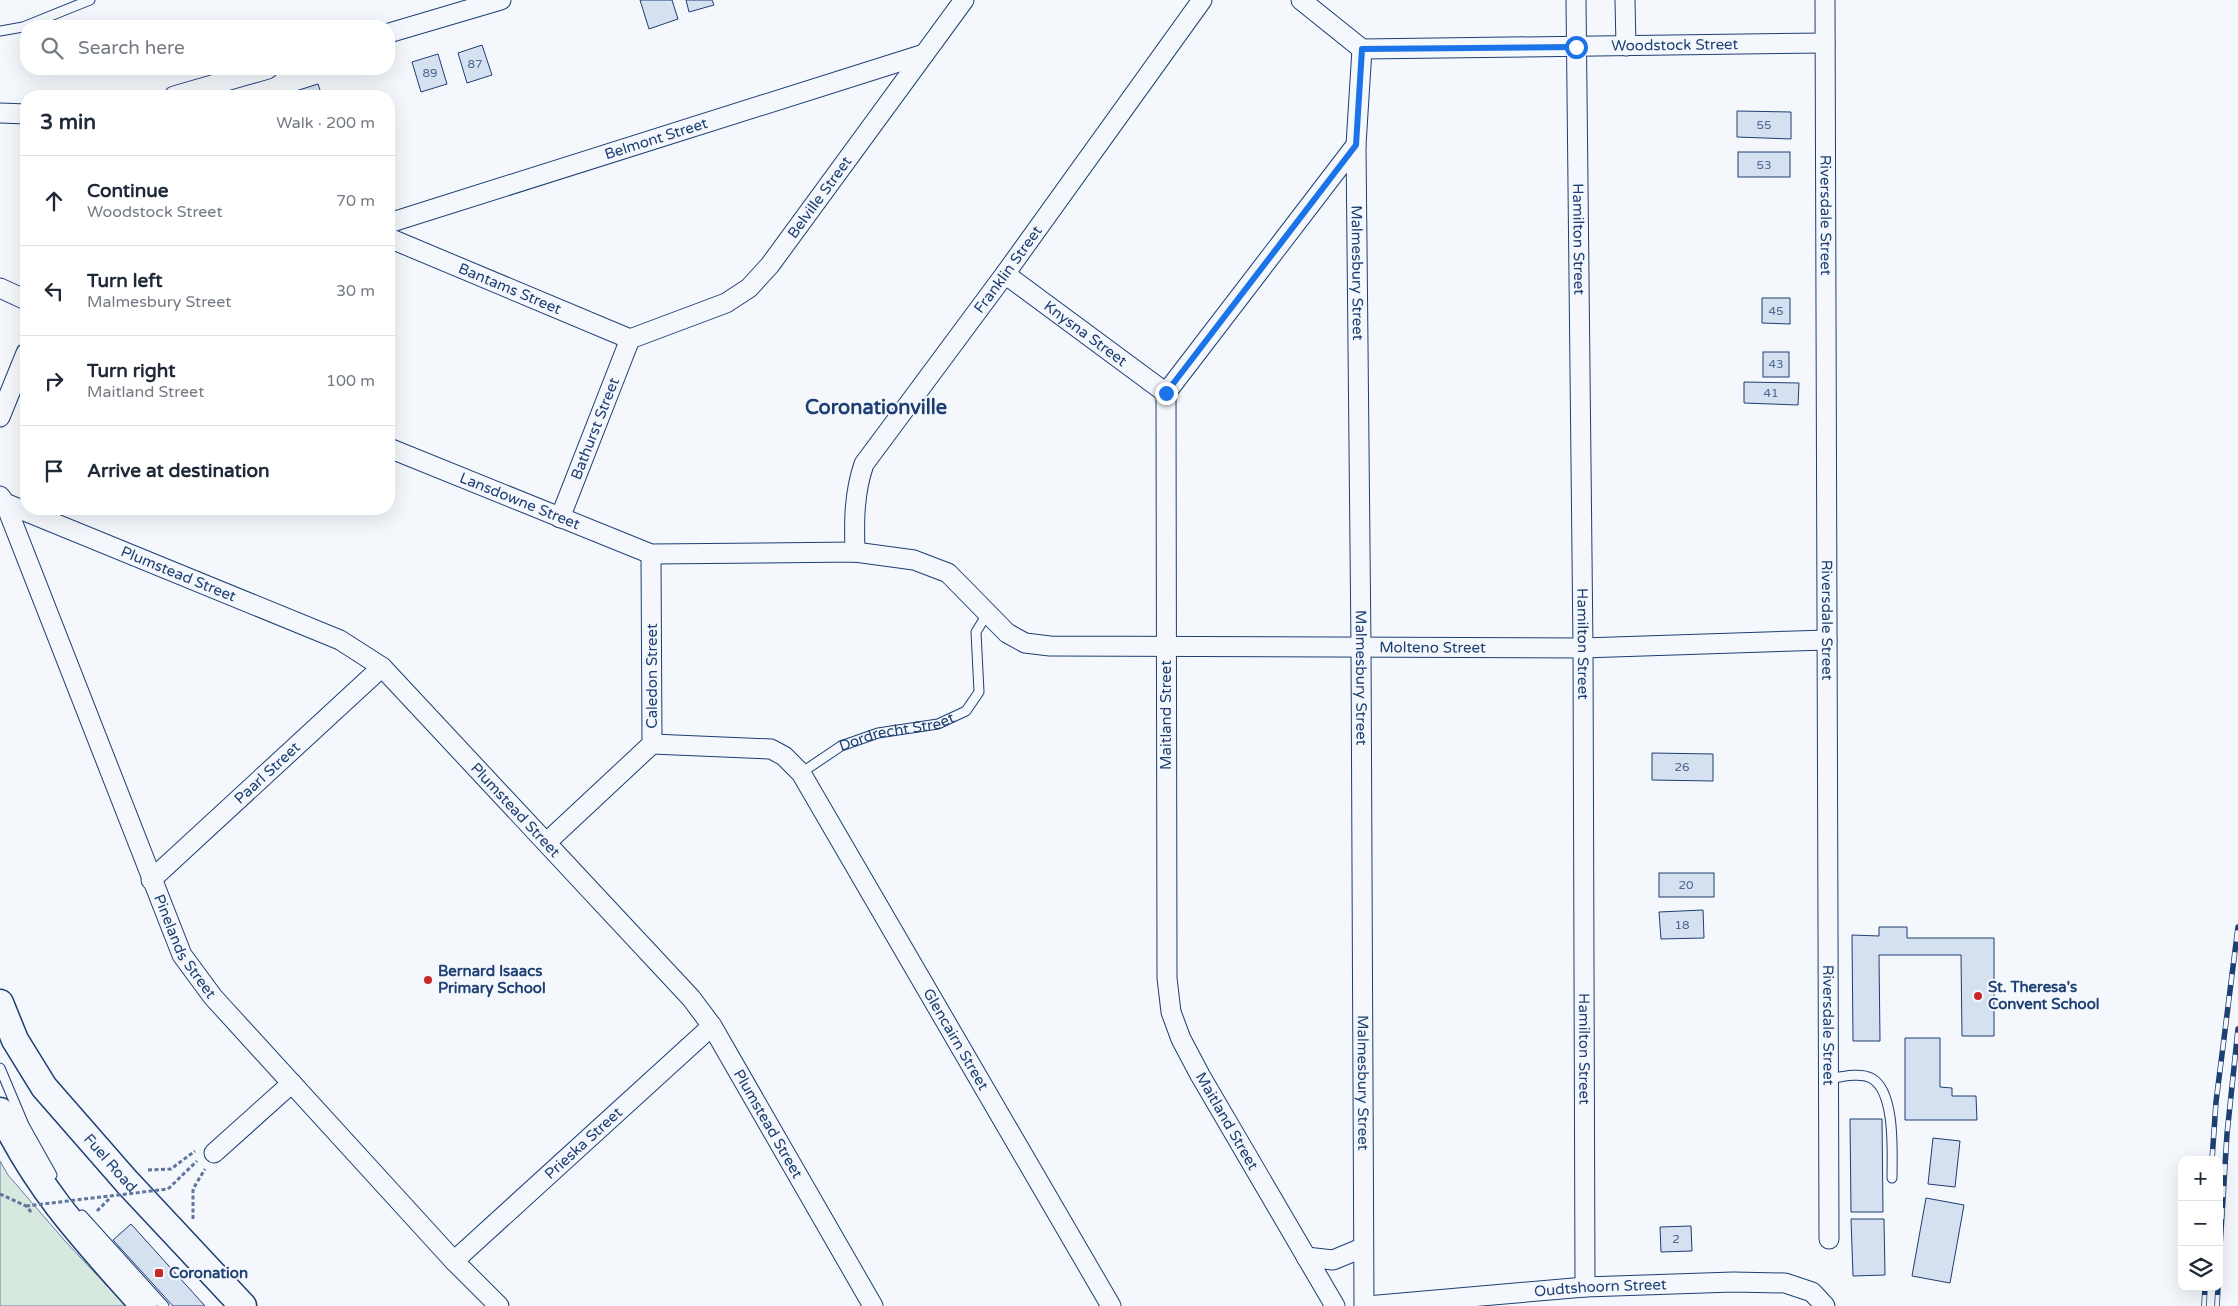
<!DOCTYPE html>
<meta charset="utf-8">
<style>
body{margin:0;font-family:"Varela Round",sans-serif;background:#f2f2f3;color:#1f2937}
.controls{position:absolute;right:15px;bottom:15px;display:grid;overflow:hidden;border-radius:10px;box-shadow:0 5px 20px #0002}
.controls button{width:45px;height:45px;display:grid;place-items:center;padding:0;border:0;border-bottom:1px solid #e0e1e3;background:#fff;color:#1f2937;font:25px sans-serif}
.stop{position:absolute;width:15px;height:15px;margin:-11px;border:4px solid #1a73e8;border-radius:50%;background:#fff}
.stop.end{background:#1a73e8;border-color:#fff;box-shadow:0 1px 5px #0008}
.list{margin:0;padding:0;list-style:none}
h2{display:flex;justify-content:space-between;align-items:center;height:65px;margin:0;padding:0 20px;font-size:21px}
h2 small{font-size:16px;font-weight:400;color:#747a83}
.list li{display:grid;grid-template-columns:32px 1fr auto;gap:15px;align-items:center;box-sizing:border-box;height:90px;padding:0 20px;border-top:1px solid #e0e1e3}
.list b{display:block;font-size:19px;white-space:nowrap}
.list p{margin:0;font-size:16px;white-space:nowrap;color:#747a83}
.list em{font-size:16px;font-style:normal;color:#747a83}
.icon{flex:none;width:28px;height:28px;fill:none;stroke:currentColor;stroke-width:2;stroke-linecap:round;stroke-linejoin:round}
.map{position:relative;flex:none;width:2238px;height:1306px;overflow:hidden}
.search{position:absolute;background:#fff;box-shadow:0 5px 20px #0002;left:20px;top:20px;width:375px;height:55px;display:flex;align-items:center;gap:12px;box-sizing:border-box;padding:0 18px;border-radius:20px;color:#747a83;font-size:19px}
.panel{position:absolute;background:#fff;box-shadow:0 5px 20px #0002;left:20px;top:90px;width:375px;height:425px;border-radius:20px}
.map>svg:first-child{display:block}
</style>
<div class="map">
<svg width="2238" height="1306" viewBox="0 0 2238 1306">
<rect width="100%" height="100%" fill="#f4f7fb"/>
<polygon fill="#d7e8df" stroke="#687fa3" points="0,1161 8,1175 65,1241 126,1306 0,1306"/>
<g fill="#d5e0f0" stroke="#1d3f73">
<polygon points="640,0 672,0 678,19 649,29"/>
<polygon points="686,0 712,0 714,5 689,12"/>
<polygon points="482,45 492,75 467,83 458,53"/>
<polygon points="438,54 447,84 421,92 412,62"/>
<polygon points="318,84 322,96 280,96"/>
<polygon points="1737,111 1791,112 1791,139 1737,137"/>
<rect x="1738" y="152" width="52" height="25"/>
<polygon points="1762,298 1790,298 1790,324 1762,323"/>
<rect x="1763" y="352" width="26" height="25"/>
<polygon points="1744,382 1799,383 1798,405 1744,403"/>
<polygon points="1652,753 1713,754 1713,781 1652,780"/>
<rect x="1659" y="873" width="55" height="24"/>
<polygon points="1703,910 1704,938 1661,939 1659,912"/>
<polygon points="1879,927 1907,927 1907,938 1994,938 1994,1036 1962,1036 1961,955 1879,955 1880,1041 1853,1041 1852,935 1879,936"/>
<polygon points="1905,1038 1940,1038 1940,1087 1952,1088 1952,1096 1976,1096 1977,1120 1905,1120"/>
<polygon points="1850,1119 1882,1119 1883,1212 1851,1212"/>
<polygon points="1933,1138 1960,1141 1955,1187 1928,1184"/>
<polygon points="1926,1198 1964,1205 1950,1283 1912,1276"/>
<polygon points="1851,1219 1884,1219 1885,1275 1853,1276"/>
<polygon points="131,1224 205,1306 173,1306 113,1240"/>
<polygon points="1691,1226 1692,1251 1661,1252 1660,1227"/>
</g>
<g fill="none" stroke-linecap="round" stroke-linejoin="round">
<g stroke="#1d3f73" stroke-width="11">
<g id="service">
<polyline points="0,31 23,27 90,0"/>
<path id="s1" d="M801 773 841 746 878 733 938 724 966 711 979 692 976 632 987 614"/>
<polyline points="0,1068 24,1125 52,1175"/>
<path d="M1828 1079C1840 1077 1860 1072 1871 1078 1896 1091 1892 1154 1892 1178"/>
<polyline points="82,1215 164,1306"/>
</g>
</g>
<g stroke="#1d3f73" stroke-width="21">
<g id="minor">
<path id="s2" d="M1301 0 1362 49 1825 43"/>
<path id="s3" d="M1576 0 1583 648 1585 1287"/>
<polyline points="1625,0 1626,46"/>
<path id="s4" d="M1825 0 1829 1239"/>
<polyline points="389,33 501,0"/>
<path id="s5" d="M1362 49 1356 145 1361 646 1364 1306"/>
<polyline points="174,96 268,69"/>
<polyline points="0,113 26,114"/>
<path id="s6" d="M389 223 924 54"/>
<path id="s7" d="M389 238 630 339"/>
<path id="s8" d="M1005 274 1166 393"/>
<polyline points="0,288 26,300"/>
<path id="s9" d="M630 339 726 303 749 288 770 265 964 0"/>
<polyline points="0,417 26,353"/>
<path id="s10" d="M389 448 651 554 855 552 914 560 948 573 1007 633 1025 643 1050 646 1583 648 1827 640"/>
<path id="s11" d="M0 496 5 503 340 640 382 667 691 998 712 1026 873 1306"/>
<path id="s12" d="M5 503 182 955 213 997 454 1261 499 1306"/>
<path id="s13" d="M560 518 630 339"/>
<path id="s14" d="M855 552C854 521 854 493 864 464L1005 274 1202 0"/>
<path id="s15" d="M652 744 771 749 784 756 801 773 1111 1306"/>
<polyline points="547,842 652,744 651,554"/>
<path id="s16" d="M151 880 382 667"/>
<polyline points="214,1153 292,1083"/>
<polyline points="1306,1257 1333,1260 1362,1248"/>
<path id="s17" d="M454 1261 712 1026"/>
<polyline points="1335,1306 1200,1075 1181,1039 1171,1012 1167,978 1166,393 1356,145"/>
<path id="s18" d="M1367 1306 1585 1287 1733 1282 1785 1283 1812 1292 1825 1306"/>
</g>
</g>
<g stroke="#1d3f73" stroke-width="29">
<g id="secondary">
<path id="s19" d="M0 1003 15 1040 44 1087 127 1182 243 1306"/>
<path d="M0 1111C38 1191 86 1241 144 1306"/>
</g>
</g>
<g stroke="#5e769c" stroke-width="3" stroke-dasharray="4 2.5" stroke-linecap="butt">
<polyline points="148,1170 171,1169 195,1151"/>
<polyline points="168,1189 197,1161"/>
<polyline points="0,1194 26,1206 32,1213"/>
<polyline points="97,1211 110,1198"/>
<polyline points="193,1219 193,1189 205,1169"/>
</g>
<use href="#service" stroke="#f4f7fb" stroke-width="9"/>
<use href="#minor" stroke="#f4f7fb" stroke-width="19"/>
<use href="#secondary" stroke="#f4f7fb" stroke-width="26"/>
<g stroke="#1d3f73" stroke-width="5.5">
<g id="rail">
<polyline points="2212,1160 2216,1102 2238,927"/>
<polyline points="2219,1263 2227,1134 2238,1029"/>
<polyline points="2204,1306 2205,1287"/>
<polyline points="2217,1306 2218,1287"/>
</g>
</g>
<use href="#rail" stroke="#f4f7fb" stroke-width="4" stroke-dasharray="11" stroke-linecap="butt"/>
<polyline stroke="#5e769c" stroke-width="3" stroke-dasharray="4 2.5" stroke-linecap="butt" points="26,1206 168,1189"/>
</g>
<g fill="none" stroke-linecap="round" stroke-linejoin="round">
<polyline stroke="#1a73e8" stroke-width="6" points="1166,393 1356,145 1362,49 1576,47"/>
</g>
<g fill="#c62828" stroke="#f4f7fb" stroke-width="2">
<circle cx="428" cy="980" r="5"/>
<circle cx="1978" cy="996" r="5"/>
<rect x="154" y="1268" width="10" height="10" rx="2.5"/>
</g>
<g text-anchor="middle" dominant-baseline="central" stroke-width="4" stroke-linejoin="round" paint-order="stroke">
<g font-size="12" fill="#4b6792">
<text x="475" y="64">87</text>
<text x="430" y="73">89</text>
<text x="1764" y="125">55</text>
<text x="1764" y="165">53</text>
<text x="1776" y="311">45</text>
<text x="1776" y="364">43</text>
<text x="1771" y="393">41</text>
<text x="1682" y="767">26</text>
<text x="1686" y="885">20</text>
<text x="1682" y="925">18</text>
<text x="1676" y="1239">2</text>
</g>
<g font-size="15" fill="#1d3f73" stroke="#f4f7fb">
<text stroke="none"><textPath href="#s2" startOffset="391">Woodstock Street</textPath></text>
<text stroke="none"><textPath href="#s6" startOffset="280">Belmont Street</textPath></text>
<text stroke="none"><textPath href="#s9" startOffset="245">Belville Street</textPath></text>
<text stroke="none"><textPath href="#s4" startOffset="215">Riversdale Street</textPath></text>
<text stroke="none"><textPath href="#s3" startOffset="239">Hamilton Street</textPath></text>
<text stroke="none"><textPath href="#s14" startOffset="331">Franklin Street</textPath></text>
<text stroke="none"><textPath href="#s5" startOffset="224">Malmesbury Street</textPath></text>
<text stroke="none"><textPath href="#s7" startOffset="131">Bantams Street</textPath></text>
<text stroke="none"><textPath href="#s8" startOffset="100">Knysna Street</textPath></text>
<text stroke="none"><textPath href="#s13" startOffset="96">Bathurst Street</textPath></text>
<text stroke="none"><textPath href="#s10" startOffset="141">Lansdowne Street</textPath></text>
<text stroke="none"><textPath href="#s11" startOffset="196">Plumstead Street</textPath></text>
<text stroke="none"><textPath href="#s4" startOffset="620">Riversdale Street</textPath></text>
<text stroke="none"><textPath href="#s3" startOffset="644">Hamilton Street</textPath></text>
<text stroke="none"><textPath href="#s10" startOffset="1095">Molteno Street</textPath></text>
<text transform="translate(652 676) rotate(-90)">Caledon Street</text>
<text stroke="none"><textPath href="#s5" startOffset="629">Malmesbury Street</textPath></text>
<text transform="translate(1166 715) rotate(-90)">Maitland Street</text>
<text stroke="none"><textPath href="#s1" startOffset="106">Dordrecht Street</textPath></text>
<text stroke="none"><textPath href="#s16" startOffset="158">Paarl Street</textPath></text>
<text stroke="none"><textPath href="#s11" startOffset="616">Plumstead Street</textPath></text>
<text stroke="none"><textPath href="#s12" startOffset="479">Pinelands Street</textPath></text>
<text stroke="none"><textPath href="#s4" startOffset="1025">Riversdale Street</textPath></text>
<text stroke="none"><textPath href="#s15" startOffset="466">Glencairn Street</textPath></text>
<text stroke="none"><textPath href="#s3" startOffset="1049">Hamilton Street</textPath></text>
<text stroke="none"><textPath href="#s5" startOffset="1034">Malmesbury Street</textPath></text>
<text transform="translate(1227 1121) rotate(60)">Maitland Street</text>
<text stroke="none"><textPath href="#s11" startOffset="1021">Plumstead Street</textPath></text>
<text stroke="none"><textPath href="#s17" startOffset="175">Prieska Street</textPath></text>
<text stroke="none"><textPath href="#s19" startOffset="196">Fuel Road</textPath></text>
<text stroke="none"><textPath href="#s18" startOffset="234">Oudtshoorn Street</textPath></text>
</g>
<g font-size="15" font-weight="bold" fill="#1d3f73" stroke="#f4f7fb" text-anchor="start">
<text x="438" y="971">Bernard Isaacs<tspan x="438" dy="17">Primary School</tspan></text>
<text x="1988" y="987">St. Theresa's<tspan x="1988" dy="17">Convent School</tspan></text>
<text x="169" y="1273">Coronation</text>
</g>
<g font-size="20" font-weight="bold" fill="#1d3f73" stroke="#f4f7fb">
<text x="876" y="408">Coronationville</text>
</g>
</g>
</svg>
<div class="controls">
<button>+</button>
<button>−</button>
<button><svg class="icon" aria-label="layers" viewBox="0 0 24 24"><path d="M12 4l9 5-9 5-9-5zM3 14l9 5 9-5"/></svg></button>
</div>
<div class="stop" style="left:1576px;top:47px"></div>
<div class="stop end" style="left:1166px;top:393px"></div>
<div class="search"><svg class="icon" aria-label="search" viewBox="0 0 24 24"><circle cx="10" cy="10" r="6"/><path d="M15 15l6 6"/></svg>Search here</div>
<section class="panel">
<h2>3 min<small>Walk · 200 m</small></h2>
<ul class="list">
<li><svg class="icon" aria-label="ahead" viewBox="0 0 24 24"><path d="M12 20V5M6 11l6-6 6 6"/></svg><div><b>Continue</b><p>Woodstock Street</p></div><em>70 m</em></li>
<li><svg class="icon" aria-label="left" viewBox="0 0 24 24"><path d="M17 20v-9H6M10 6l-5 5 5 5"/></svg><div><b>Turn left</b><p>Malmesbury Street</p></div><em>30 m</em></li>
<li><svg class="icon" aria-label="right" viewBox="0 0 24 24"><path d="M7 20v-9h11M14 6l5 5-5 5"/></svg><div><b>Turn right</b><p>Maitland Street</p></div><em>100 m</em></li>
<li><svg class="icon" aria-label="arrive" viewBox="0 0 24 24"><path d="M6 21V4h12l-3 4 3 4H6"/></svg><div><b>Arrive at destination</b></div></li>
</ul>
</section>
</div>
